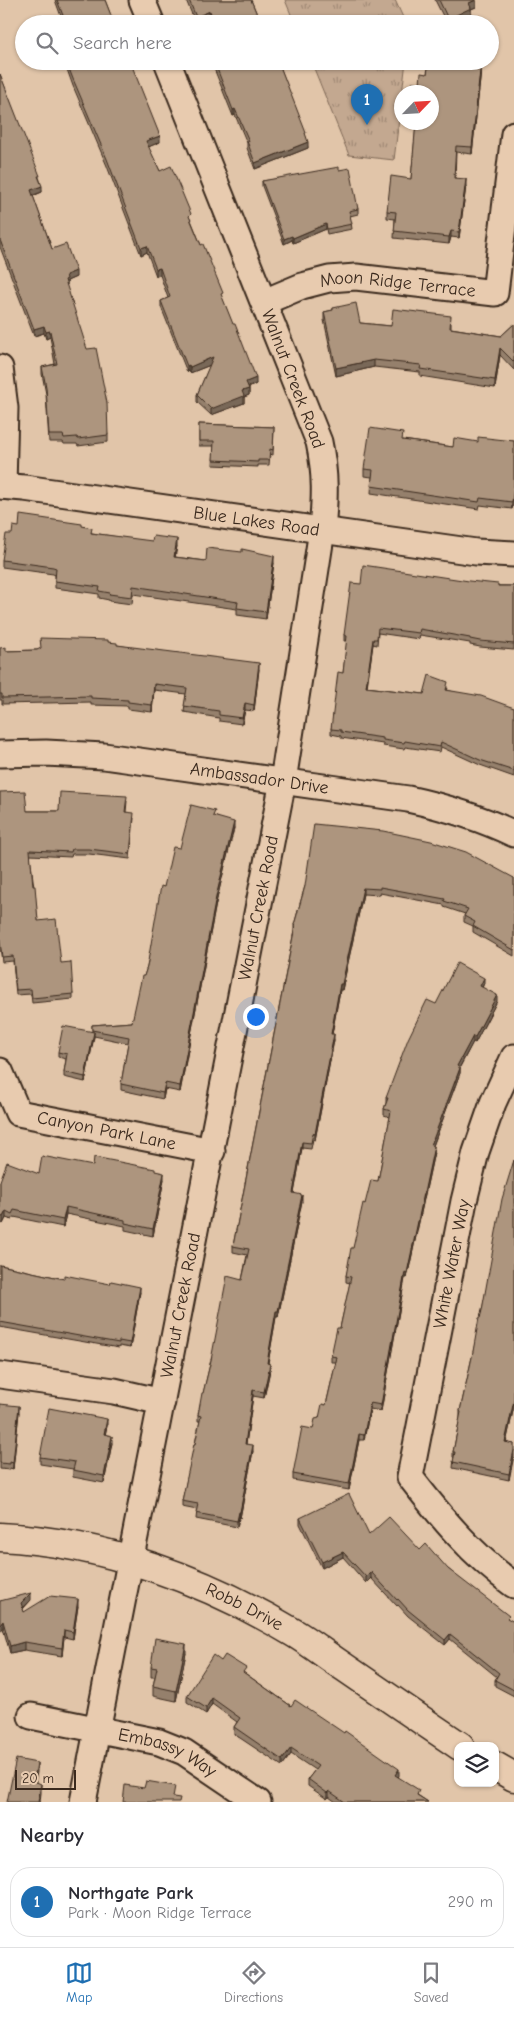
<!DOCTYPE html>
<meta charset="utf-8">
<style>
body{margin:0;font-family:"Comic Neue",sans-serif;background:#f2f2f3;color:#2b2b33}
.controls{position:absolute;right:15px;bottom:15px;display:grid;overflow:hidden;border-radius:10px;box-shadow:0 1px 4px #0004}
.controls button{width:45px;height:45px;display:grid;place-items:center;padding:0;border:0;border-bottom:1px solid #e1e1e2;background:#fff;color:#2b2b33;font:25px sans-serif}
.compass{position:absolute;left:394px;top:85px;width:45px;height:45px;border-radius:50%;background:#fff;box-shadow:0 1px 4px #0004;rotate:65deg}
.scale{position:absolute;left:15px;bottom:12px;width:61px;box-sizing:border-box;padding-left:5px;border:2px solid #3b2a1e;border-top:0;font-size:14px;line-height:18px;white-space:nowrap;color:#3b2a1e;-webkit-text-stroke:4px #e8cbaf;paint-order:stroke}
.you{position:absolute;left:255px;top:1016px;width:18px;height:18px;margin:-12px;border:4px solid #fff;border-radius:50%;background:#1a73e8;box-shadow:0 0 0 8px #1a73e833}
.badge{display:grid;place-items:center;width:32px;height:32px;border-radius:50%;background:#1f6fb2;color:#fff;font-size:16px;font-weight:700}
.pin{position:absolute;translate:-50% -41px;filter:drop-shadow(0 1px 2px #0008)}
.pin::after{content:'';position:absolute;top:26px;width:18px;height:15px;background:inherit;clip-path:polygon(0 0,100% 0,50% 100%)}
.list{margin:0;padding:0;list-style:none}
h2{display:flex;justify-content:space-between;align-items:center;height:65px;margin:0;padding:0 20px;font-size:21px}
h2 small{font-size:16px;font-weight:400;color:#7c7c81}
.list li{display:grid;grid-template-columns:32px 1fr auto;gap:15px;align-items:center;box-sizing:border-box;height:70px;margin:0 10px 10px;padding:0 10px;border:1px solid #e1e1e2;border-radius:20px}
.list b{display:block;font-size:19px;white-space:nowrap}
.list p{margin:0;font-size:16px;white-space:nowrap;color:#7c7c81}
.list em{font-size:16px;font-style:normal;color:#7c7c81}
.icon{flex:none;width:28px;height:28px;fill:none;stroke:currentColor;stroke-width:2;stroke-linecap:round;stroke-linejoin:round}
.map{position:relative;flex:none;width:514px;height:1802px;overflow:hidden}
.search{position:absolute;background:#fff;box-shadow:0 1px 4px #0004;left:15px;right:15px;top:15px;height:55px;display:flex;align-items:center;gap:12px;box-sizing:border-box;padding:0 18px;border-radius:28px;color:#7c7c81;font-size:19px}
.sheet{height:145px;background:#fff}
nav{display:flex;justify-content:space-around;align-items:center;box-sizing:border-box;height:70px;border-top:1px solid #e1e1e2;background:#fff;font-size:14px;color:#7c7c81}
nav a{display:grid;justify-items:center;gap:2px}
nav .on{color:#1f6fb2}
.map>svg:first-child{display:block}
</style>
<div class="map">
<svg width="514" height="1802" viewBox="0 0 514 1802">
<defs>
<pattern id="park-tufts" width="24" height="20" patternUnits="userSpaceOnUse" patternTransform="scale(1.25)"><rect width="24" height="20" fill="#c3a890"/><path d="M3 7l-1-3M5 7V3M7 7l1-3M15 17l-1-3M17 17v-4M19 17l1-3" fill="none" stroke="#a08975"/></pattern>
</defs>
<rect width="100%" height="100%" fill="#e1c5a9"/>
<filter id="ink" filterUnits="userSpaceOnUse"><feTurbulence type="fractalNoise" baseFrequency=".02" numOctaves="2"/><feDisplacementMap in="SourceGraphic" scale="10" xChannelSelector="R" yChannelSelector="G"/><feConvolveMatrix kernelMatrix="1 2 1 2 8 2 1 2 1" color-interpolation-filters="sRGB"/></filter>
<g filter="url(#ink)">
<g fill="url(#park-tufts)" stroke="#7f6957">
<polygon points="285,0 395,0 406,24 295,24"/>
<polygon points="311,61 406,61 394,160 349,155"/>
</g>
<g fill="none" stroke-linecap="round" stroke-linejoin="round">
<g stroke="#3b2a1e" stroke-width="29">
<g id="street">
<polyline points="142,0 152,24"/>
<path id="s1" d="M264 302 302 286 329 279 356 277 495 293 514 134"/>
<polyline points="0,368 5,408 3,486"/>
<path id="s2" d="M0 486 24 488 476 552 514 554"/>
<path id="s3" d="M0 754 46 753 104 756 408 799C445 807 479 817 514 834"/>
<path d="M514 1057 493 1103 476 1152 464 1201 410 1477C440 1516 473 1556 514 1585"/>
<path id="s4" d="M0 1071 18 1113 212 1151"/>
<polyline points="0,1375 114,1391 162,1402"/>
<path id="s5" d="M31 1716 159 1742 184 1752 258 1802"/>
<path id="s6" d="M83 1802 283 781 322 530C325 498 326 475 319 442L167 61"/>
</g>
</g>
<g stroke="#3b2a1e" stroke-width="31">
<g id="secondary">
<path id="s7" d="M0 1537C103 1542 206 1580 294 1633 311 1643 327 1656 344 1667 382 1693 421 1720 460 1746"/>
<polyline points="495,1766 514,1777"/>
</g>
</g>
<use href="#street" stroke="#e8cbaf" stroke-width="25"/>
<use href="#secondary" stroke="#e8cbaf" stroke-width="28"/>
</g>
<g fill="#95806c" stroke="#3b2a1e">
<polygon points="55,0 105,0 114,24 52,24 52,23 62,19"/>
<polygon points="186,0 251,0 261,24 212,24 210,18 196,24"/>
<polygon points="435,0 476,0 476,7 471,9 471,15 453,24 447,24"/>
<polygon points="64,61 112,61 114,65 160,142 148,147 160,171 191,220 223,300 256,384 249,388 249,395 244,397 244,403 211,415 197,402 197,395 210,365 190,373 189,371 187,372 161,307 161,301 168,298 160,275 156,276 147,252 141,255 107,166 73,86"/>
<polygon points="211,61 278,61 306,137 308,148 255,169 247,148 247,143 235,115 233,116"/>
<polygon points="429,61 482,61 472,154 456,152 455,178 466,186 459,238 451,237 449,244 394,238 395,219 387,218 387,211 411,179 420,83 427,74"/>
<polygon points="0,74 40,180 42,192 33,196 52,249 76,277 67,281 67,285 66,286 108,435 108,442 78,446 77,444 64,444 63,442 49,442 46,394 42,374 42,367 55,364 50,337 46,339 44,333 34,336 0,247"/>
<polygon points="339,170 358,209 358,214 350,216 352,229 327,234 326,229 293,243 292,240 284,244 262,186 262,181"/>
<polygon points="333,308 360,323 391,326 451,323 451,328 501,336 514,324 514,370 500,355 495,388 420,376 420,372 374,367 336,376 324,320 324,312 333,310"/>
<polygon points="199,424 274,427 273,455 270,454 269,465 258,465 258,467 213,465 214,446 199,446"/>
<polygon points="403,440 453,447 478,442 514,441 514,493 512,509 480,505 479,509 371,493 372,477 364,476 364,469"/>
<polygon points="82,526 92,533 177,546 175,557 206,561 274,563 266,619 237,615 237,609 133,594 132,604 109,601 109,600 99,598 99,594 55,588 55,575 53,574 2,567 2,560 12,534 19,527"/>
<polygon points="361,584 514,586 514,650 480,647 470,645 470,643 420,635 419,639 378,633 377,645 373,644 367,687 424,694 448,688 447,690 514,708 514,777 480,765 441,747 440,752 405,747 404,749 383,746 383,744 341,738 341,736 331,734 331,729 343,673 347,641 344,641 344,635"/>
<polygon points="108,642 117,645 259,669 254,711 245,710 242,724 219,721 219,718 184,712 186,694 154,690 152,712 128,709 128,706 91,705 91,702 2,704 2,700 0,700 0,648 6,651 37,650"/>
<polygon points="0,792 27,811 59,811 127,801 126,812 134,818 130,859 89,854 72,854 71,857 30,855 38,921 61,963 73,994 73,999 32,1003 31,994 16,995 13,961 2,962 0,947"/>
<polygon points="215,816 234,828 216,903 180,1092 165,1089 163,1099 121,1090 121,1084 128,1043 94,1036 85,1082 64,1077 64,1072 66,1059 58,1057 58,1052 92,1031 92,1025 132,1022 144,976 147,967 164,887 180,848"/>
<polygon points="514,878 514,956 473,932 473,926 464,922 464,916 465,914 444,907 444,905 380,893 380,895 363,894 342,990 340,990 332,1034 334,1040 315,1140 313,1139 311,1149 302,1148 294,1193 302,1201 278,1317 276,1317 268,1363 270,1370 264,1398 253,1396 246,1444 253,1451 240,1518 239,1518 237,1527 196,1519 197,1510 182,1507 182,1501 200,1421 198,1421 198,1415 211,1360 242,1280 247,1255 233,1252 233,1246 294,931 294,925 305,886"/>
<polygon points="484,983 482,988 497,1001 475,1043 473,1042 460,1067 460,1073 433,1146 434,1152 407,1278 405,1278 381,1411 370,1409 364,1440 359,1440 349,1490 293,1480 293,1474 313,1429 326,1405 336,1362 331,1362 331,1356 340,1328 350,1283 346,1282 346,1276 365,1204 378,1181 390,1117 384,1115 384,1109 386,1103 386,1098 436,1004"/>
<polygon points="514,1160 514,1406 506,1443 514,1444 509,1480 453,1468 454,1458 453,1457 453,1452 460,1417 460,1411 472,1357"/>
<polygon points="93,1166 155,1171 164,1179 153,1236 125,1230 125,1226 66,1214 63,1227 14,1217 12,1220 6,1218 3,1224 0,1222 0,1181 39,1174"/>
<polygon points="0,1265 64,1279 140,1292 130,1348 119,1346 119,1348 0,1327"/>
<polygon points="0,1404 19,1412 13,1469 10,1468 10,1470 0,1469"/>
<polygon points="107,1426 105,1434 112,1443 104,1483 73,1477 73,1469 40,1464 40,1457"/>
<polygon points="300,1518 369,1535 420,1550 448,1569 509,1620 514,1622 514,1696 495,1686 495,1680 497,1677 450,1639 445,1645 408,1616 398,1605 397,1606 371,1578 366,1583 343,1557 322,1568 300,1524"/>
<polygon points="31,1600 23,1609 24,1612 78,1606 73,1639 64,1637 62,1656 24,1650 10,1653 3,1628 0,1601"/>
<polygon points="186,1653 176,1701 153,1696 153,1686 155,1677 151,1677 151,1667"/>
<polygon points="221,1661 246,1674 291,1706 399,1776 398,1777 419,1796 428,1802 336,1802 329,1797 327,1799 308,1786 308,1779 315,1770 291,1754 282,1766 234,1734 234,1727 237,1722 212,1704 206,1714 187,1702 187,1696"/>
</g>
<g fill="#796858" stroke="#3b2a1e">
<polygon points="476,0 476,7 471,9 471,15 453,24 448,24 448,19 469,3"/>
<polygon points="210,11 210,18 196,24 196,17"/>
<polygon points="481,61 482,61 472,154 472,147"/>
<polygon points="235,109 235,115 233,116 233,110"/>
<polygon points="160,136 160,142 146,148 146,141"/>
<polygon points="308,142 308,148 255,169 255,163"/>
<polygon points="466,179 466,186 459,238 459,232"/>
<polygon points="42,186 42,192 31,196 31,190"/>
<polygon points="326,224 326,229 293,243 293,238"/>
<polygon points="451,231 451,237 449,244 449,237"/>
<polygon points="292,236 292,240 284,244 284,239"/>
<polygon points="147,246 147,252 141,255 141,248"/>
<polygon points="160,268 160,275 156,276 156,269"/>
<polygon points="76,271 76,277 67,281 67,285 65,286 65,280 66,275"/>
<polygon points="44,326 44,333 34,336 34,329"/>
<polygon points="50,331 50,337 46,339 46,332"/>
<polygon points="500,348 500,355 495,388 495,380"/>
<polygon points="213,357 213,364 190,373 190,367"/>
<polygon points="374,360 374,367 336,376 336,368"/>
<polygon points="189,365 189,371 187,372 187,366"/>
<polygon points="256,378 256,384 246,388 246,382"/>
<polygon points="249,389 249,395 244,397 244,403 211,415 211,409 242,391"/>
<polygon points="514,486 514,493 512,509 512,502"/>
<polygon points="177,539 177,546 174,564 174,557"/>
<polygon points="274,556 274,563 266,619 266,612"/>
<polygon points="373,639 373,644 366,692 366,687"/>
<polygon points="259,663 259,669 254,711 254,705"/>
<polygon points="154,684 154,690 152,712 152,705"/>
<polygon points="245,703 245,710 242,724 242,718"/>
<polygon points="234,822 234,828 216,903 180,1092 180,1086 216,897"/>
<polygon points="363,888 363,894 342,990 342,984"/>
<polygon points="484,978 484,983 480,992 480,986"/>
<polygon points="340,984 340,990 331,1040 331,1034"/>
<polygon points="497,995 497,1001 475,1043 475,1037"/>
<polygon points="94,1032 94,1037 85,1082 85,1077"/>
<polygon points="334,1034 334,1040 315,1140 315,1134"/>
<polygon points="473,1036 473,1042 457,1072 457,1066"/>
<polygon points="460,1068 460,1073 431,1151 431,1145"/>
<polygon points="165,1083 165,1089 163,1099 163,1093"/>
<polygon points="302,1142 302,1148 293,1199 293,1193"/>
<polygon points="434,1146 434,1152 407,1278 407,1273"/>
<polygon points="164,1173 164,1179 153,1236 153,1229"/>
<polygon points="302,1195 302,1201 278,1317 278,1311"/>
<polygon points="66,1207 66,1214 63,1227 63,1220"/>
<polygon points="6,1211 6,1218 3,1224 3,1217"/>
<polygon points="405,1272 405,1278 381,1411 381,1405"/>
<polygon points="140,1287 140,1292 130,1348 130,1343"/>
<polygon points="276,1311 276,1317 267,1369 267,1363"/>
<polygon points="270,1364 270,1370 264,1398 264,1392"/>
<polygon points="253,1390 253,1396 245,1450 245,1444"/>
<polygon points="514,1400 514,1406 505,1448 505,1442"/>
<polygon points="370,1403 370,1409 364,1440 364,1435"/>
<polygon points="19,1406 19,1412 13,1469 13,1463"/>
<polygon points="107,1419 107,1426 104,1441 104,1434"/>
<polygon points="359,1434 359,1440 349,1490 349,1484"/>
<polygon points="112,1436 112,1443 104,1483 104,1476"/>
<polygon points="253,1445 253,1451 240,1518 240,1512"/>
<polygon points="514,1450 514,1456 509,1480 509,1474"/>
<polygon points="239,1512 239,1518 237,1527 237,1521"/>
<polygon points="343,1552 343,1557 322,1568 322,1562"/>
<polygon points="371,1572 371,1578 366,1583 366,1577"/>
<polygon points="31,1593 31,1600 21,1610 21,1603"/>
<polygon points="78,1599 78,1606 73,1639 73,1632"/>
<polygon points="3,1621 3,1628 0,1632 0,1625"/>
<polygon points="64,1630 64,1637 62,1656 62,1648"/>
<polygon points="450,1634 450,1639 445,1645 445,1640"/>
<polygon points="24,1642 24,1650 10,1653 10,1646"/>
<polygon points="186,1644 186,1653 176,1701 176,1691"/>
<polygon points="212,1698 212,1704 206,1714 206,1708"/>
<polygon points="291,1748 291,1754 282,1766 282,1760"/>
<polygon points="37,1763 37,1772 34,1791 34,1781"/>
<polygon points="399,1769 399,1776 395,1781 395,1775"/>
<polygon points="41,1784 41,1793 40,1802 38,1802"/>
<polygon points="329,1791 329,1797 327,1799 327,1793"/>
</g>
<g fill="#ad957e" stroke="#3b2a1e">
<polygon points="57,0 105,0 114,23 112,24 53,24 52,23 64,18"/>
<polygon points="189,0 251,0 261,24 215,24 210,11 196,17"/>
<polygon points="439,0 476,0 469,3 471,8 448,19"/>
<polygon points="66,61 112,61 114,65 127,61 132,66 160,136 146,141 160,171 171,166 191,214 189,216 201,245 203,244 223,293 221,294 233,324 235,324 256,378 246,382 249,389 242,391 244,396 211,409 197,395 213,357 190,367 189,365 187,366 161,301 170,297 160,268 156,269 147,246 141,248 107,159 73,79"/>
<polygon points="214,61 278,61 306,133 305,133 308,142 255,163 247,141 249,141 235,109 233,110"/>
<polygon points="429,61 481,61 472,147 456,146 454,178 466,179 459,232 451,231 449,237 394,231 396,212 387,211 391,176 411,179 416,122 432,122 432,92 412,92 413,82 420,83 421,73 427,74"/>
<polygon points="0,74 40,176 38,176 42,186 31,190 52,249 66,244 76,271 66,275 67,279 65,280 87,349 96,348 107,403 108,435 78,439 77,437 64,438 63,435 49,435 46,387 42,367 57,364 50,331 46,332 44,326 34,329 0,240"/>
<polygon points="339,167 339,170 350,168 358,209 349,211 352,224 327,229 326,224 293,238 292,236 284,239 262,181"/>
<polygon points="356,303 360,323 391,326 393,309 451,316 450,328 501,336 514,324 514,362 500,348 495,380 420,369 421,365 374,360 336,368 324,312 333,310 333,308"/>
<polygon points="199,424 274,427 273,450 270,449 269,460 258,460 258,462 213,460 214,441 199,441"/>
<polygon points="370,428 403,433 402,440 453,447 454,438 478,442 478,437 514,441 514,486 512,502 480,498 479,502 371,486 373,470 364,469"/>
<polygon points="20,515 82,524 82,526 92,528 91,533 152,541 153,536 177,539 174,557 206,561 207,548 242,552 242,549 274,556 266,612 237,608 238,602 133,586 132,597 109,594 110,593 99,591 100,587 55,581 56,568 53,567 2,560 6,534 12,534 13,526 19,527"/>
<polygon points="363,565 469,581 498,584 498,586 514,586 514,644 480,641 470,639 470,638 420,629 419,633 378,628 377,639 373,639 366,687 424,694 429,675 448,682 446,690 481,696 514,708 514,771 480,760 441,742 440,747 405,741 404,743 383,740 383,738 341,732 341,730 331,729 338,672 343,673 347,636 344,635 351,583 361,584"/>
<polygon points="40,638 108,640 108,642 117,643 117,645 259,663 254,705 245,703 242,718 219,715 219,711 184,706 187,688 154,684 152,705 128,702 128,700 91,698 91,696 2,698 2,694 0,694 0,648 6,647 6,651 37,650 41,648"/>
<polygon points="25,791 27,811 59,811 60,792 127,796 125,812 134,813 130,854 89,849 72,849 71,852 30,850 33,886 35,886 38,921 56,919 61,963 71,962 73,994 32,998 31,989 16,990 13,956 2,957 0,942 0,792"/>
<polygon points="191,805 215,811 213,816 234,822 216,897 180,1086 165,1083 163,1093 121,1084 129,1037 92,1030 92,1025 132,1022 142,976 144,976 147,967 161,886 164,887 173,847 180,848"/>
<polygon points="314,824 383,831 431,841 466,852 514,878 514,950 473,926 475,922 464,916 468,909 444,901 445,899 380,887 380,889 363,888 342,984 340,984 331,1034 334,1034 315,1134 313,1133 311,1143 302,1142 293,1193 302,1195 278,1311 276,1311 267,1363 270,1364 264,1392 253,1390 245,1444 253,1445 240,1512 239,1512 237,1521 196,1513 198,1504 182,1501 194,1444 195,1444 201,1416 198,1415 202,1393 203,1393 211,1360 227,1276 242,1280 249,1249 233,1246 295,926 294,925 305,886"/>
<polygon points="457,963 484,978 480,986 497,995 475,1037 473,1036 457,1066 460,1068 431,1145 434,1146 407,1273 405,1272 381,1405 370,1403 364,1435 359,1434 349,1484 293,1474 302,1427 313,1429 315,1419 319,1418 322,1404 326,1405 337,1357 331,1356 337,1328 340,1328 351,1277 346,1276 351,1248 353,1248 363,1203 365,1204 371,1180 378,1181 391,1111 384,1109 388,1098 386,1098 408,1039 427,1000 436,1004"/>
<polygon points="63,1026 94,1032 85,1077 64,1072 67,1054 58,1052"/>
<polygon points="42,1156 93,1166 94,1157 155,1169 155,1171 164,1173 153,1229 125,1223 125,1220 66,1207 63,1220 14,1210 12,1214 6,1211 3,1217 0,1216 0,1181 7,1162 39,1174"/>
<polygon points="514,1160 514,1400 505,1442 514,1444 514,1450 509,1474 453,1462 455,1452 453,1452 461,1412 460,1411 472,1357 479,1318 480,1318 482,1310 502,1199"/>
<polygon points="0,1265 64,1279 64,1275 110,1284 111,1281 140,1287 130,1343 119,1341 119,1343 0,1322"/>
<polygon points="0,1404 19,1406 13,1463 10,1462 10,1464 0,1463"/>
<polygon points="49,1408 107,1419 104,1434 112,1436 104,1476 73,1470 75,1462 40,1457"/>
<polygon points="349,1494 369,1535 389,1517 420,1550 426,1544 448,1569 509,1616 507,1618 514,1622 514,1690 495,1680 499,1673 450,1634 445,1640 408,1610 398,1599 397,1600 371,1572 366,1577 343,1552 322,1562 300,1518"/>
<polygon points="31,1593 21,1603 24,1612 50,1596 78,1599 73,1632 64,1630 62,1648 24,1642 10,1646 3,1621 0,1625 0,1601"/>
<polygon points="155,1638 186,1644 176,1691 153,1686 157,1668 151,1667"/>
<polygon points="213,1655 221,1661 225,1655 246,1668 243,1672 291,1706 295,1700 344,1733 345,1731 399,1769 395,1775 419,1790 417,1795 428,1802 345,1802 329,1791 327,1793 308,1779 318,1766 291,1748 282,1760 234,1727 240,1718 212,1698 206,1708 187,1696"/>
<polygon points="16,1759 37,1763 34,1781 41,1784 38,1802 7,1802"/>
<polygon points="146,1781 175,1786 173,1797 180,1798 179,1802 123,1802 125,1785 144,1788"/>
</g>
</g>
<g text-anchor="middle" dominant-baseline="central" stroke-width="4" stroke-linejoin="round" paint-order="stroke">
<g font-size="18" fill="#3b2a1e" stroke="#e8cbaf">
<text stroke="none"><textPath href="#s1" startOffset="138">Moon Ridge Terrace</textPath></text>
<text transform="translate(293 379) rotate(69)">Walnut Creek Road</text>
<text stroke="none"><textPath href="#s2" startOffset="259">Blue Lakes Road</textPath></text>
<text stroke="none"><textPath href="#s3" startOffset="261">Ambassador Drive</textPath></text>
<text stroke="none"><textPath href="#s6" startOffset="911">Walnut Creek Road</textPath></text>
<text stroke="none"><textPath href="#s4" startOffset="136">Canyon Park Lane</textPath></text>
<text transform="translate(452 1264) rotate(-79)">White Water Way</text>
<text stroke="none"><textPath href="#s6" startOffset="506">Walnut Creek Road</textPath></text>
<text stroke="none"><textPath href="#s7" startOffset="256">Robb Drive</textPath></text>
<text stroke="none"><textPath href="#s5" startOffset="142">Embassy Way</textPath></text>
</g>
</g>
</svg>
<div class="controls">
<button><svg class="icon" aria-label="layers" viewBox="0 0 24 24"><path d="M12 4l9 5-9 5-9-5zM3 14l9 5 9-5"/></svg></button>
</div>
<svg class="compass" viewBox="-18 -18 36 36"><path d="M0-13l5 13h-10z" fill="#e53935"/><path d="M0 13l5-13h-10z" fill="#7c7c81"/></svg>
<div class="scale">20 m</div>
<div class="you"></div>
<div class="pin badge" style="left:367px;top:125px">1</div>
<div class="search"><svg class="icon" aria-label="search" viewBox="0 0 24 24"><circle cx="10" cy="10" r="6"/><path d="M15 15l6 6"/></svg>Search here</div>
</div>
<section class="sheet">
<h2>Nearby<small></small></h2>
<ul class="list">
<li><span class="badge">1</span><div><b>Northgate Park</b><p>Park · Moon Ridge Terrace</p></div><em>290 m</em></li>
</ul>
</section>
<nav>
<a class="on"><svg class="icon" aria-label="map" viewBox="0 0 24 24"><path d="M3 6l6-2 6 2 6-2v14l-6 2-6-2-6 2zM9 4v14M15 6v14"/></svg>Map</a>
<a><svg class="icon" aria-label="directions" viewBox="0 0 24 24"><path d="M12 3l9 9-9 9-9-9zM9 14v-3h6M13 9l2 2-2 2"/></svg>Directions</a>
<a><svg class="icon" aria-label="saved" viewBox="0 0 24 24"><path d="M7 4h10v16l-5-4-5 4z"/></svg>Saved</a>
</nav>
